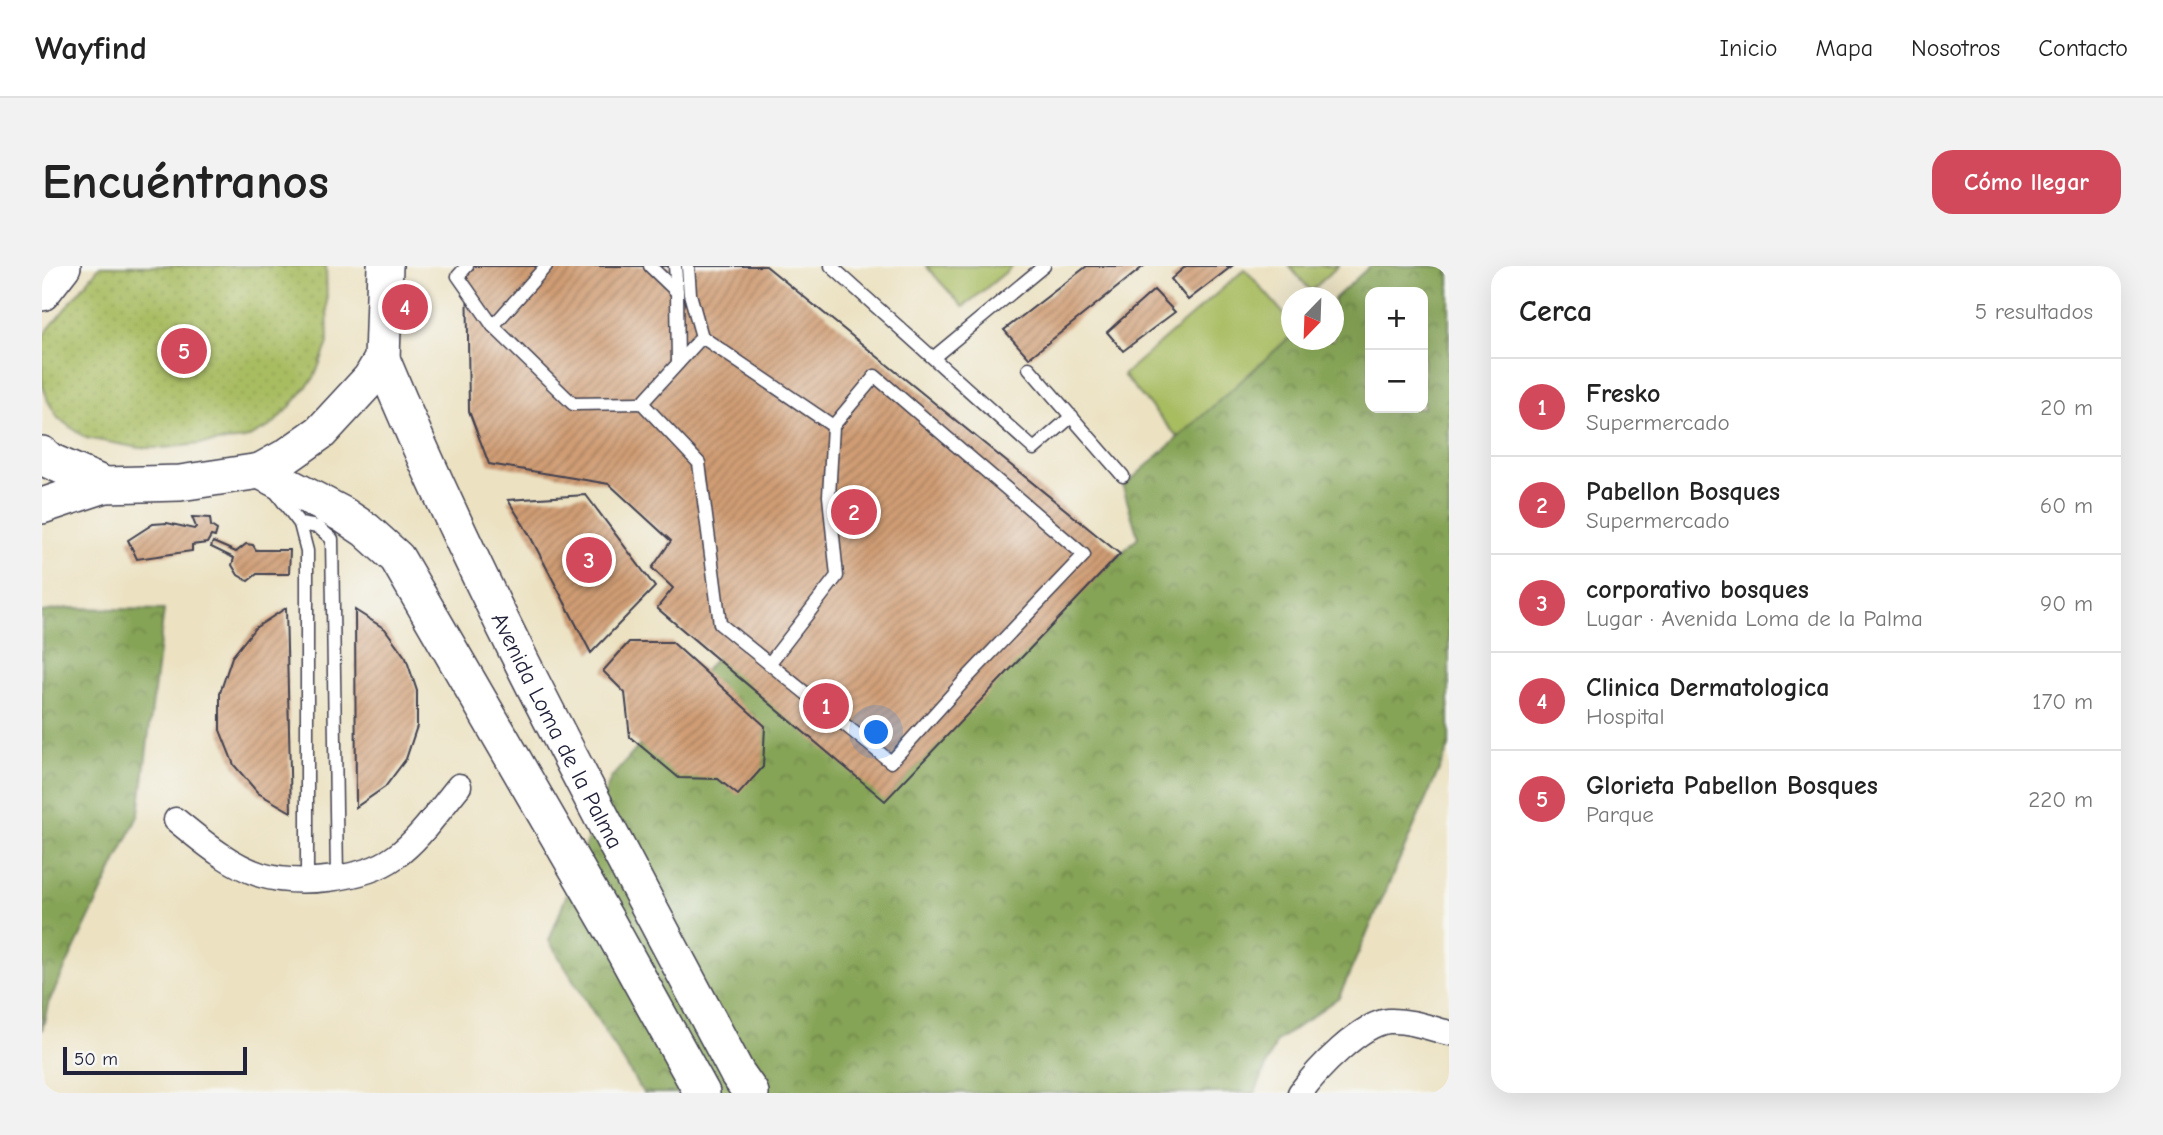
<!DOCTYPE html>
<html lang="es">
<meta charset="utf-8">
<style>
body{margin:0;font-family:"Comic Neue",sans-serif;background:#f2f2f2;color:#222}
.controls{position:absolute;right:21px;top:21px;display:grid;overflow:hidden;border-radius:14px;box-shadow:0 7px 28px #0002}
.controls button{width:63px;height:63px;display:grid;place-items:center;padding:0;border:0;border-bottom:2px solid #e0e0e0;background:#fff;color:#222;font:35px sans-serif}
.compass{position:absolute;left:1239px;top:21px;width:63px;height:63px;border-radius:50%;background:#fff;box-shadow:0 7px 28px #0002;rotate:203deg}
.scale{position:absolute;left:21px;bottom:18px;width:184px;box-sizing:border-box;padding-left:7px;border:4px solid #22223b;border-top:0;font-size:19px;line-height:24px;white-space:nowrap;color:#22223b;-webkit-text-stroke:5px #f6f6f2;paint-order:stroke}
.you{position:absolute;left:835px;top:467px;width:24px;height:24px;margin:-18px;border:5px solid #fff;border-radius:50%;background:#1a73e8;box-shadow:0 0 0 10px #1a73e833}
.badge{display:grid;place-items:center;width:46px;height:46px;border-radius:50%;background:#d1495b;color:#fff;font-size:23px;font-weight:700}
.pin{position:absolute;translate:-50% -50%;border:4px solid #fff;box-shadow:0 2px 7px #0006}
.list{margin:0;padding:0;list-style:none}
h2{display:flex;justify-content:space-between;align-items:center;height:91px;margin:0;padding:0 28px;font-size:30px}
h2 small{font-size:23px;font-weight:400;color:#767676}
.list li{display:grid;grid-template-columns:46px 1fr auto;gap:21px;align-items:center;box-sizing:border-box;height:98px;padding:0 28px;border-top:2px solid #e0e0e0}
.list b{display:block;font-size:26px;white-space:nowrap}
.list p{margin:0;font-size:23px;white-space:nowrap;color:#767676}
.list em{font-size:23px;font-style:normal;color:#767676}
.map{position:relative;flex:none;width:1407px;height:827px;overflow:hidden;border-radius:21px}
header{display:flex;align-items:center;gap:42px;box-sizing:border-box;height:98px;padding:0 35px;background:#fff;border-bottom:2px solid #e0e0e0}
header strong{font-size:33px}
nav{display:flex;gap:38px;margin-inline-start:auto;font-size:24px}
.intro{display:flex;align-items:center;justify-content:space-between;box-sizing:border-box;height:168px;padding:0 42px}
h1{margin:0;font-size:49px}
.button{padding:18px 32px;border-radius:21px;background:#d1495b;color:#fff;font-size:24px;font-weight:700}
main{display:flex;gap:42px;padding:0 42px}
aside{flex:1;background:#fff;border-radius:21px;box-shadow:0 7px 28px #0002}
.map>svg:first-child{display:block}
</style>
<header>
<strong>Wayfind</strong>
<nav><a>Inicio</a><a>Mapa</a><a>Nosotros</a><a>Contacto</a></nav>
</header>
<div class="intro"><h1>Encuéntranos</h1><a class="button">Cómo llegar</a></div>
<main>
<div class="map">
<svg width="1407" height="827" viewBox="0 0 1407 827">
<defs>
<pattern id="forest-crowns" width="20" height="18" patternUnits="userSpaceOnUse" patternTransform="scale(1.75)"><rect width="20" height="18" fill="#86a457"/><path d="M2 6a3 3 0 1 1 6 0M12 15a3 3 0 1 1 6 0" fill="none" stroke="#6d8549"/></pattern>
<pattern id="park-dots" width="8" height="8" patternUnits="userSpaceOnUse" patternTransform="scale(1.75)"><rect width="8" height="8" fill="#a8bc61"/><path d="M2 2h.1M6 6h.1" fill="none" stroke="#90a155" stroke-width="1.8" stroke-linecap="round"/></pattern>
<pattern id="building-hatch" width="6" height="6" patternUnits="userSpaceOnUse" patternTransform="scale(1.75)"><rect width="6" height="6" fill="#d09d74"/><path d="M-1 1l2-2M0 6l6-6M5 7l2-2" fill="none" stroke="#a88060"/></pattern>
</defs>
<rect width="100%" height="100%" fill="#f6f6f2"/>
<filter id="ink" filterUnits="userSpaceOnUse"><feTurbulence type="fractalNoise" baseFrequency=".0143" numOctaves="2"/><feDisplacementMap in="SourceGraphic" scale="14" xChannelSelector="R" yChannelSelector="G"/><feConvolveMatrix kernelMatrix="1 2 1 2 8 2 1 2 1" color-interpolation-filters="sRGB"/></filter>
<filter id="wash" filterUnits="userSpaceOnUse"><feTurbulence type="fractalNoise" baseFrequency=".00686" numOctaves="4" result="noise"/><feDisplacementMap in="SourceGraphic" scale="28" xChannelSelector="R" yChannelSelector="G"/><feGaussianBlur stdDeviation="1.57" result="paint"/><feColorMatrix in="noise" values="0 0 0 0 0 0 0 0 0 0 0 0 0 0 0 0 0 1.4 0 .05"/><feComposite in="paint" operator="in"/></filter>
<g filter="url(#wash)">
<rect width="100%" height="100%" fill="#ece2c2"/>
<g fill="#a8bc61" stroke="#656f4e" stroke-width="2">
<polygon points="884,0 969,0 970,1 921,41"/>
<polygon points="1247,0 1296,0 1269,25"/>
<polygon points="1203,3 1249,56 1250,74 1149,186 1081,109"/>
</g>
<g fill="url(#forest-crowns)" stroke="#546349" stroke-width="2" fill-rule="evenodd">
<path d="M1328 0H1407V481L1297 731 1234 776 1213 827H601L507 675 569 512 674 392 855 508 1096 271 1081 221 1249 70 1250 74H1292V33ZM1328 26H1381V142H1328Z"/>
<polygon points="26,342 122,344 97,548 6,738 0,765 0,346"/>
</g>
<polygon fill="url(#park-dots)" stroke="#656f4e" stroke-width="2" points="58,0 284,0 286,77 272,112 246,143 229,160 203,173 121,182 98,182 44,172 16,152 6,135 0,116 0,71"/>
<g id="blocks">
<g fill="url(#building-hatch)">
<polygon points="425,0 724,0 1078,288 843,535 615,342 631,322 610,302 629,275 567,218 447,198 427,145"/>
<polygon points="1045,0 1102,0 987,92 962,64"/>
<polygon points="1144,0 1190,0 1146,34 1129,13"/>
<polygon points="1112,24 1133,46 1081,85 1065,66"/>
<polygon points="544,229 613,321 549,387 487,268 466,234"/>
<polygon points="150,251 168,252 169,260 175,264 173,271 169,270 165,277 150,279 150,285 95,293 86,274 111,258 125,257 152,263 154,261"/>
<polygon points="171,276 194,286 204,278 211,279 214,284 248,284 247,308 215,308 206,315 196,309 190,299 192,292 169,281"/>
<polygon points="244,342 249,546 216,527 192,499 178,464 178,427 190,391 213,362"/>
<polygon points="313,344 343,363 364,392 375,425 375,460 364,493 343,521 314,541"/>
<polygon points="587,376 630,376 723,460 721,501 696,529 676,513 637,512 588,471 583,427 561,405"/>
</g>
</g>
</g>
<g filter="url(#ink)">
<use href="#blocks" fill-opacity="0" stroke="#403f4f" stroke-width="2"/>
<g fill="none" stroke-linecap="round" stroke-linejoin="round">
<g stroke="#403f4f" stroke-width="15">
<g id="service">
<polyline points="425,0 416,10 451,60 531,138 600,137"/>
<polyline points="608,0 635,26 636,97"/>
<polyline points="633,0 635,26"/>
<polyline points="646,0 648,28 660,71 791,160"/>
<polyline points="789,0 992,183 1030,150"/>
<polyline points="451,60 504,0"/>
<polyline points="660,71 600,137 657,197 678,358 849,496 923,414 1042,289 833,110 791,160 787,230 795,310 727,398"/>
<polyline points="892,91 1002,0"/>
<polyline points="987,102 1081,210"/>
<polyline points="233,225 258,258 265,285 265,615"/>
<polyline points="258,258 276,261 290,273 295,611"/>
</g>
</g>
<g stroke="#403f4f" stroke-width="27">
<g id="minor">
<path d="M134 554C160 575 186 598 219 609 254 620 322 614 353 591 378 573 397 544 417 520"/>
<path d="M1258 827C1274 805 1319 757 1347 755 1367 754 1388 762 1407 767"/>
</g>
</g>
<g stroke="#403f4f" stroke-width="38">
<g id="secondary">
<polyline points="0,27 21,0"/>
<path id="s1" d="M340 93C442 339 571 572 695 807L709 827"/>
<polyline points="0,188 8,195 63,219"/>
<polyline points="218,205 300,248 324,264 355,292 565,655 660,827"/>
<polyline points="0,240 63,219 138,217 218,205 245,190 279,166 328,113 340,93 343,0"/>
</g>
</g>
<use href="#service" stroke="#fff" stroke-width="12"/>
<use href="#minor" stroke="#fff" stroke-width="24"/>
<use href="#secondary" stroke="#fff" stroke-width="35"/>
</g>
</g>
<g text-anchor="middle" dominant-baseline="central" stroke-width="6" stroke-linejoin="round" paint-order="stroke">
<g font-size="23" fill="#22223b" stroke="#f6f6f2">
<text stroke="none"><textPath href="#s1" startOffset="411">Avenida Loma de la Palma</textPath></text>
</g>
</g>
</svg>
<div class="controls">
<button>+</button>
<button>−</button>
</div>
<svg class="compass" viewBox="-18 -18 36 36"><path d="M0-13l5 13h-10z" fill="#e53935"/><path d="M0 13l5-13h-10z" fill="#767676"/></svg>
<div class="scale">50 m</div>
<div class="you"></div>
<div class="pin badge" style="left:784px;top:440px">1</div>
<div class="pin badge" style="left:812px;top:246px">2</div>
<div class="pin badge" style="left:547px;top:294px">3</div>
<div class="pin badge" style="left:363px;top:41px">4</div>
<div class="pin badge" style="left:142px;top:85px">5</div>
</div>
<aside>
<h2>Cerca<small>5 resultados</small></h2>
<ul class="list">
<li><span class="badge">1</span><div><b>Fresko</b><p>Supermercado</p></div><em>20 m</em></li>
<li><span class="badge">2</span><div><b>Pabellon Bosques</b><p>Supermercado</p></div><em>60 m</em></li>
<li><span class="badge">3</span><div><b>corporativo bosques</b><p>Lugar · Avenida Loma de la Palma</p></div><em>90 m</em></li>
<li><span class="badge">4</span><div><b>Clinica Dermatologica</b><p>Hospital</p></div><em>170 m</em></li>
<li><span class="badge">5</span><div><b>Glorieta Pabellon Bosques</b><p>Parque</p></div><em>220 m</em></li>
</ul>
</aside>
</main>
